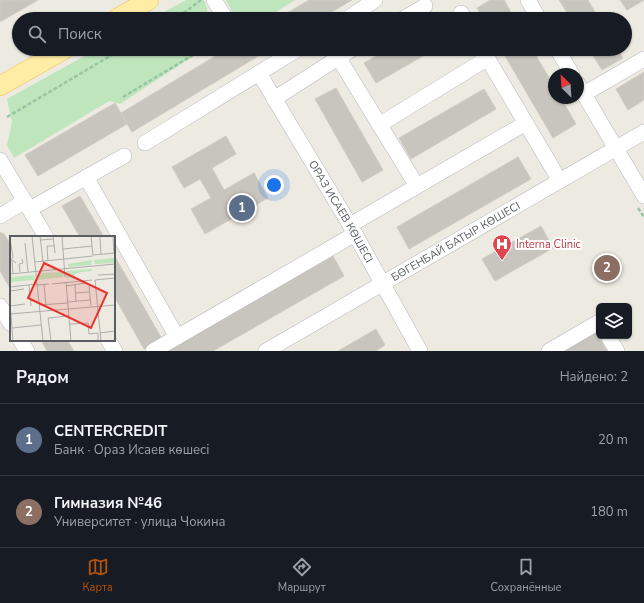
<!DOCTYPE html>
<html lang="ru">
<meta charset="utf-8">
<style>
body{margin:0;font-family:"Nunito Sans",sans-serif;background:#20242c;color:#f1f3f6}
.controls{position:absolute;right:12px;bottom:12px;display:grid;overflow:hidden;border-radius:6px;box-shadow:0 1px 3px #0004}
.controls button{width:36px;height:36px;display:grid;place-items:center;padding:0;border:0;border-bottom:1px solid #363941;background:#171b24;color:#f1f3f6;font:20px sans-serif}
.compass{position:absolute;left:548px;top:68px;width:36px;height:36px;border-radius:50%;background:#171b24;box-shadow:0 1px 3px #0004;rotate:335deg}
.you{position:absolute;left:274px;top:185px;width:14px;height:14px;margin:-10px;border:3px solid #fff;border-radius:50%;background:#1a73e8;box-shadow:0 0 0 6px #1a73e833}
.badge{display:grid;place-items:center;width:26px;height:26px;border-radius:50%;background:#b45309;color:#fff;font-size:13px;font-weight:700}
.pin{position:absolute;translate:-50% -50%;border:2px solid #fff;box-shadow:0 1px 4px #0006}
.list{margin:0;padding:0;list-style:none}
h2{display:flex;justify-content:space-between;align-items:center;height:52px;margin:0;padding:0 16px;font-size:17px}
h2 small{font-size:13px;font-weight:400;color:#9ea1a6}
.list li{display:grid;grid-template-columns:26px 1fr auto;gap:12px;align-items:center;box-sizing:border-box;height:72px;padding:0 16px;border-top:1px solid #363941}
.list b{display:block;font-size:15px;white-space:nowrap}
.list p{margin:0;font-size:13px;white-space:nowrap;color:#9ea1a6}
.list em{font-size:13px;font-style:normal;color:#9ea1a6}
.icon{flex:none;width:22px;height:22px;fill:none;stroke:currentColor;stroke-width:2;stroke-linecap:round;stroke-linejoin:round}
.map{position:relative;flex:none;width:644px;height:351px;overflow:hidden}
.search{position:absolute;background:#171b24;box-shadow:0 1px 3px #0004;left:12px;right:12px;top:12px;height:44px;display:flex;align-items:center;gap:10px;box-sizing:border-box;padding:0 14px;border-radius:22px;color:#9ea1a6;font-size:15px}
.sheet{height:196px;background:#171b24}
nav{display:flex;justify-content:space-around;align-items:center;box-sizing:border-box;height:56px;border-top:1px solid #363941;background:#171b24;font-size:11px;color:#9ea1a6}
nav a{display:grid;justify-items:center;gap:2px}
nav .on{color:#b45309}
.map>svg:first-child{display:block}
</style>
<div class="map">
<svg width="644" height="351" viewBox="0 0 644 351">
<rect width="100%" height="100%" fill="#edeae2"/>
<g fill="#bfe5bd">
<polygon points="186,0 204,0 207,8 208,19 151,19"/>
<polygon points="226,0 295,0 265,19 236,19"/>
<polygon points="97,49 204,49 120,104 109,101 14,158 7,145 12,122 7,99"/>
</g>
<g fill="#c8c5bf" stroke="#d2ccc0">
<polygon points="0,0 38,0 0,22"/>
<polygon points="309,0 352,0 320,19 277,19"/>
<polygon points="490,0 504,0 515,19 484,19 477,8"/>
<polygon points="559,0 588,0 599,19 571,19"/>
<polygon points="620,0 644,0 627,10"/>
<polygon points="452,12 456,19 441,19"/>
<polygon points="227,49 270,49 132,132 121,113"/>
<polygon points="388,49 435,49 376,83 364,63"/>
<polygon points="501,49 532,49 554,86 554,98 561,98 576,124 553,138"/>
<polygon points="589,49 617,49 623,58 602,70"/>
<polygon points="644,72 644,100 628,110 616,89"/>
<polygon points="336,88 383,170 362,182 315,99"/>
<polygon points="484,89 496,109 411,159 399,138"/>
<polygon points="115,103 127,124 38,176 25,155"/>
<polygon points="226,136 236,154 212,168 224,190 254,173 268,198 205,234 191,209 211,198 200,179 184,188 172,167"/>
<polygon points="518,157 531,179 409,249 397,227"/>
<polygon points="80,196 104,237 80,237 62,206"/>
<polygon points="541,226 553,248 495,281 482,259"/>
<polygon points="0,232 4,234 11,245 11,290 0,271"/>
<polygon points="114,255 162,339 144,349 114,296"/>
<polygon points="333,256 344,276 213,351 170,351 169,349"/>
<polygon points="376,329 385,345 376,351 338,351"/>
<polygon points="595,331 607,351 560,351"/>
<polygon points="41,340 67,340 74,351 47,351"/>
</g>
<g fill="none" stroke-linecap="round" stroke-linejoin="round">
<g stroke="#b4b8bc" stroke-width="16">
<g id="minor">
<polyline points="214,0 226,19"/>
<polyline points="528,0 539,19"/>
<polyline points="461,13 465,19"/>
<polyline points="347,19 375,0"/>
<polyline points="403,19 425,6"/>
<polyline points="482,49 560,181"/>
<polyline points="557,49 572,74"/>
<polyline points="338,57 417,186"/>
<path id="s1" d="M259 73 350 225 420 351"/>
<polyline points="578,84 644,196"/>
<polyline points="584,94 644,59"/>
<polyline points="274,99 352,49"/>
<polyline points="379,125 488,58"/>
<polyline points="145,143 298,49"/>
<polyline points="0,160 46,237"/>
<polyline points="86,177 177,337"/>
<polyline points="30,209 124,156"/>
<polyline points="0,216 25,201"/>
<polyline points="350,225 526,123"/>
<polyline points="0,306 11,324"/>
<polyline points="608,336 617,351"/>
<polyline points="20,340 27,351"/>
<polyline points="108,340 115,351"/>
<polyline points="153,351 355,234"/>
<path id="s2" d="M266 351 644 132"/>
<polyline points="549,351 599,322"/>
</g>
</g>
<g stroke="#f2c056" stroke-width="20">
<g id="major">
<polyline points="116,19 149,0"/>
<polyline points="0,86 65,49"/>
</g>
</g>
<g stroke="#97c6a3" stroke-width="2.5" stroke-dasharray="4 2" stroke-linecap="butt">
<polyline points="173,19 185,12 201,0"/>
<polyline points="123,97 203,49"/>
<polyline points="7,117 122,49"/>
<polyline points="638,208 644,217"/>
</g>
<use href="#minor" stroke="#fff" stroke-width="15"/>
<use href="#major" stroke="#ffeda5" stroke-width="19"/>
</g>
<defs>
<g id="hospital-pin" transform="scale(1)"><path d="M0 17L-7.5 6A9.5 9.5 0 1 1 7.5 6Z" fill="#e0444e" stroke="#fff"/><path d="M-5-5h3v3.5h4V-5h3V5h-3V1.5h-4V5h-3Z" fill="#fff"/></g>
</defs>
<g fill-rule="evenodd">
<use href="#hospital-pin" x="502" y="244"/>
</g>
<g text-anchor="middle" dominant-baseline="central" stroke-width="4" stroke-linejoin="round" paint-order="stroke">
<g font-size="11" fill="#5a5e63" stroke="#fff">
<text stroke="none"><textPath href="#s1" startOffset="161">ОРАЗ ИСАЕВ КӨШЕСІ</textPath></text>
<text stroke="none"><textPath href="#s2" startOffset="219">БӨГЕНБАЙ БАТЫР КӨШЕСІ</textPath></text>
</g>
<g font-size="11" fill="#be3a42" stroke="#fff" text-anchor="start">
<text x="516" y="244">Interna Clinic</text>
</g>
</g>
<g transform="translate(10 236)">
<rect width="105" height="105" fill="#edeae2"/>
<path d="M105 22V27L85 28 84 24ZM82 24 81 29 58 31V28ZM81 33 82 35 66 37 63 41 56 42V35ZM54 36 53 41 28 44 30 37ZM24 39 26 48 23 44 0 46V41Z" fill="#bfe5bd"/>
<path fill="none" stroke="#aeaeab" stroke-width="1" d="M22 0 33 105M30 0 33 26M43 0 45 17M52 0 55 41M81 0 83 19M90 0 91 19M103 0 104 17M0 3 3 21 0 25M31 4 43 3M15 7 18 36M53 13 82 10M83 19 105 17M38 25 37 10H44M25 26 83 20M62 32 105 28M10 36 9 28 13 27 12 23M0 38 62 32M3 38 2 24 6 27M88 39 105 38M56 46 61 105M42 48 82 44M19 49 21 70M27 49 39 48M34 49 36 69M65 49 66 65M56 50 76 47M79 50 81 70M0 51 27 48M0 55 14 53M66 57 79 56M58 66 80 64M0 67 3 105M29 69 58 67M0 70 15 68M0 78 105 69M60 88 78 87 79 98 88 97V105M2 92 31 89M90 97 105 95M41 105 38 82 59 80M91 105 85 44 105 42"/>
<path fill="#ea322a" fill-opacity="0.15" stroke="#ea322a" stroke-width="2" d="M34 27 97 57 81 92 18 62Z"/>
<rect width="105" height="105" fill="none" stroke="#5a5e63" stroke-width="2"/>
</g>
</svg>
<div class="controls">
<button><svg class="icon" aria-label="layers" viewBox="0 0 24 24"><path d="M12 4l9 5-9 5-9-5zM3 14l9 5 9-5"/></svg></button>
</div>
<svg class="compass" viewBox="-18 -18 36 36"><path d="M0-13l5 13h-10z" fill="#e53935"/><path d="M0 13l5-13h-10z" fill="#9ea1a6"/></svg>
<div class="you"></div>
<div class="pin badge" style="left:242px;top:208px;background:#5c6f8a">1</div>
<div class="pin badge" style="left:607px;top:268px;background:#8d6e63">2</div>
<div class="search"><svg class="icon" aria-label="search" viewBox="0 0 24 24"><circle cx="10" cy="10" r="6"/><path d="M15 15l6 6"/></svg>Поиск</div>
</div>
<section class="sheet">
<h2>Рядом<small>Найдено: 2</small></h2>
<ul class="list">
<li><span class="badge" style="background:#5c6f8a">1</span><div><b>CENTERCREDIT</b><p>Банк · Ораз Исаев көшесі</p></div><em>20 m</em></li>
<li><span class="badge" style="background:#8d6e63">2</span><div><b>Гимназия №46</b><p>Университет · улица Чокина</p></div><em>180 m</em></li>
</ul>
</section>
<nav>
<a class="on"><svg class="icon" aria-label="map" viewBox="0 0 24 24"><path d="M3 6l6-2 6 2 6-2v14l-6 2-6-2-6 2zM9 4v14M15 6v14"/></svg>Карта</a>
<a><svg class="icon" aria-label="directions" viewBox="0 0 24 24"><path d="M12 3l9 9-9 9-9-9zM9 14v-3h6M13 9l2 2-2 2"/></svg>Маршрут</a>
<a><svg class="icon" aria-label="saved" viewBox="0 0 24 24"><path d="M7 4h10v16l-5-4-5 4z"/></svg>Сохранённые</a>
</nav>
